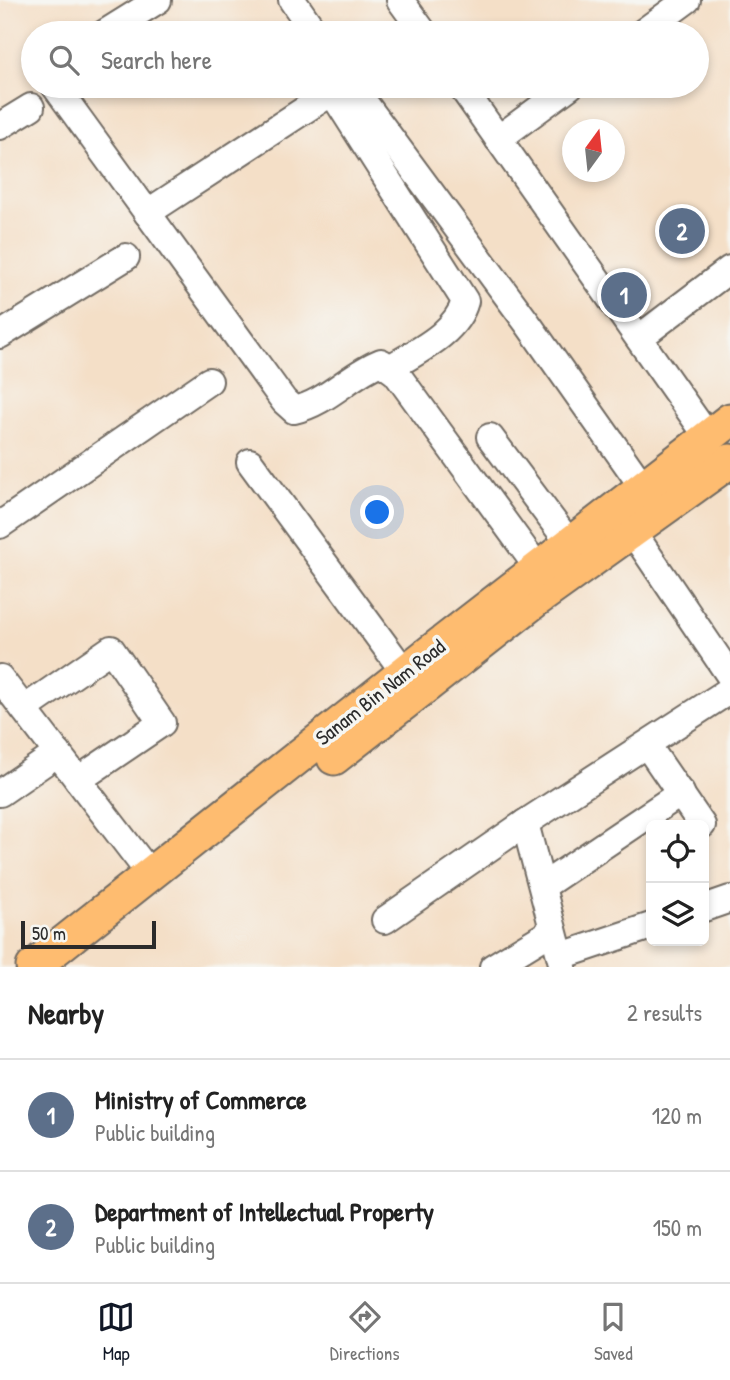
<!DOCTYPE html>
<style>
body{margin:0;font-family:"Patrick Hand",sans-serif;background:#f2f2f2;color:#222}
.controls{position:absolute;right:21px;bottom:21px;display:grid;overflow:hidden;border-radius:10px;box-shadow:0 4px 10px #0003}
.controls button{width:63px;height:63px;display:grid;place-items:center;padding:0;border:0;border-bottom:2px solid #e0e0e0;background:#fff;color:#222;font:35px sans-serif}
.compass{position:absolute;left:562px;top:119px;width:63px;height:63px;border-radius:50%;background:#fff;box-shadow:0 4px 10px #0003;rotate:15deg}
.scale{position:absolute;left:21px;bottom:18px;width:135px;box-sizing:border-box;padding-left:7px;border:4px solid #2b2b2b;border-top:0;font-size:19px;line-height:24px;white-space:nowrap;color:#2b2b2b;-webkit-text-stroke:5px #f6f6f2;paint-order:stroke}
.you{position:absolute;left:378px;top:513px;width:24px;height:24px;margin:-18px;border:5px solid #fff;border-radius:50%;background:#1a73e8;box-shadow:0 0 0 10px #1a73e833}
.badge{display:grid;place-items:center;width:46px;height:46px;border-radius:50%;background:#111827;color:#fff;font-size:23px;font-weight:700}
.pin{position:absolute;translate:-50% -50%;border:4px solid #fff;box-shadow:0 2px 7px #0006}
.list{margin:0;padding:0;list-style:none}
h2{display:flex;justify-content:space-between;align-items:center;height:91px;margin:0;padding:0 28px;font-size:30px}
h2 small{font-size:23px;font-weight:400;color:#767676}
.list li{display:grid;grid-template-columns:46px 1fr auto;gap:21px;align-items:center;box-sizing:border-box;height:112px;padding:0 28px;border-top:2px solid #e0e0e0}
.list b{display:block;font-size:26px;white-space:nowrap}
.list p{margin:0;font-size:23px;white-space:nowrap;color:#767676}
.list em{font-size:23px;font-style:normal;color:#767676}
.icon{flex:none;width:38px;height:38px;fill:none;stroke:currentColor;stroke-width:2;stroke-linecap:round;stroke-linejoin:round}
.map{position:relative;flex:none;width:730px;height:967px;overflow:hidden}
.search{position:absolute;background:#fff;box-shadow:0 4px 10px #0003;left:21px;right:21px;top:21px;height:77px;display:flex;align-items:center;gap:18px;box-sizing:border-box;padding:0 24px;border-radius:38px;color:#767676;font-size:26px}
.sheet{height:315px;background:#fff}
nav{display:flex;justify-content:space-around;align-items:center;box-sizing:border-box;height:98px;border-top:2px solid #e0e0e0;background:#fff;font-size:19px;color:#767676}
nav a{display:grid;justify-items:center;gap:4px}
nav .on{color:#111827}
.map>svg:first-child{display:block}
</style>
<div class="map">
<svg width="730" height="967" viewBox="0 0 730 967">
<rect width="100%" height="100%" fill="#f6f6f2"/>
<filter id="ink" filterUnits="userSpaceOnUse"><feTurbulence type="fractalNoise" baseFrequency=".0143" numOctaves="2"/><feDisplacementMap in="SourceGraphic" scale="14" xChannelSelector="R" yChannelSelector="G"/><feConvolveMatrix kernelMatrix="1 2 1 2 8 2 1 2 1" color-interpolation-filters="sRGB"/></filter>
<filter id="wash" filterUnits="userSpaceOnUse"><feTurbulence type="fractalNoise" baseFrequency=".00686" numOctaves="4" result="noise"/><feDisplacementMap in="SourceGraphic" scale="28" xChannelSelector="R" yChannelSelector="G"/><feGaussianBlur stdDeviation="1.57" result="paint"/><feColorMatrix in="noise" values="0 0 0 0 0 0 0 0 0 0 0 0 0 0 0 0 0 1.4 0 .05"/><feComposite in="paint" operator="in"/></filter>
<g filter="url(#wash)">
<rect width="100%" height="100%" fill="#f4dfc7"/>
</g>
<g filter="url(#ink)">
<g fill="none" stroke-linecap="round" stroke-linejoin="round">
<g stroke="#716a62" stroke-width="30">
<g id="minor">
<polyline points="292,0 315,33"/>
<polyline points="400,0 424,33"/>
<polyline points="105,33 158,0"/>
<polyline points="642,33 687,0"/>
<path d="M55 86 284 401 294 410C327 403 350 374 381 362L396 373 538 568"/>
<path d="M328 86 465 301C456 334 417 351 390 368"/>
<polyline points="352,86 528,324 643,487"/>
<polyline points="461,86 708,437"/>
<polyline points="0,126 31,107"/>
<polyline points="498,139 570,86"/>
<polyline points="147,213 332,92"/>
<polyline points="0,335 126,257"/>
<polyline points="639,338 730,269"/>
<polyline points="490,437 570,544"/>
<polyline points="250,462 405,673"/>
<polyline points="0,525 209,381"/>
<polyline points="632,531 730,676"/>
<polyline points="0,678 150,874"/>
<polyline points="24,709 111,649 162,723 78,780"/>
<polyline points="647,745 702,825"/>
<polyline points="0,793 58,753"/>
<polyline points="525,823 563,967"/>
<polyline points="543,886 681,793"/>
<polyline points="704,908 730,899"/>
<polyline points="385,920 525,823 730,690"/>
<polyline points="561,956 651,926"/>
<polyline points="493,967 552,931"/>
</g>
</g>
<g stroke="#716a62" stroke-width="37">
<g id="major">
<polyline points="334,758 536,600 730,461"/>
<polyline points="33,967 433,650 730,420"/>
</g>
</g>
<use href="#minor" stroke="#fff" stroke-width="26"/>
<use href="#major" stroke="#febc70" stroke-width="33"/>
</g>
</g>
<g text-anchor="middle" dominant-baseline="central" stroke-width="7" stroke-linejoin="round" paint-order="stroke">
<g font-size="21" fill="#2b2b2b" stroke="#f6f6f2">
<text transform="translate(380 692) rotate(-38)">Sanam Bin Nam Road</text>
</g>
</g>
</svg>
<div class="controls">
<button><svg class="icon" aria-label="locate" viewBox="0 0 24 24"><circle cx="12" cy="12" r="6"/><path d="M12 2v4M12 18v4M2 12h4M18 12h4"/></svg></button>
<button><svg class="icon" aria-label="layers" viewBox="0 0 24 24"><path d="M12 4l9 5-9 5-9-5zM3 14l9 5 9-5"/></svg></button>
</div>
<svg class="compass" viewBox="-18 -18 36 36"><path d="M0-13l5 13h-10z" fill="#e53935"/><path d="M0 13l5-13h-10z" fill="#767676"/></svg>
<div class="scale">50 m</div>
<div class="you"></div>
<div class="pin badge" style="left:624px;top:295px;background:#5c6f8a">1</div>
<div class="pin badge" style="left:682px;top:231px;background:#5c6f8a">2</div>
<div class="search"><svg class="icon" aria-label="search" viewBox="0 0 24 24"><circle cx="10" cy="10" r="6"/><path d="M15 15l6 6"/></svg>Search here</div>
</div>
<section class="sheet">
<h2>Nearby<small>2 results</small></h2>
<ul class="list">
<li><span class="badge" style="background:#5c6f8a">1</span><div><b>Ministry of Commerce</b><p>Public building</p></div><em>120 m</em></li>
<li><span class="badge" style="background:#5c6f8a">2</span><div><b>Department of Intellectual Property</b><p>Public building</p></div><em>150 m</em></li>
</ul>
</section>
<nav>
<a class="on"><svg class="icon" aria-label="map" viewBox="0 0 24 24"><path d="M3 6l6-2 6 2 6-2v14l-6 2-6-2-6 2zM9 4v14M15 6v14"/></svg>Map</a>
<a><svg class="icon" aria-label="directions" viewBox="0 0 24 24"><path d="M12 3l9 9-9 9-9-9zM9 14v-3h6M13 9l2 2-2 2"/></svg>Directions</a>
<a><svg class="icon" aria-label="saved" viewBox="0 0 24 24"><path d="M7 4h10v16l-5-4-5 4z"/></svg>Saved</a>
</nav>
